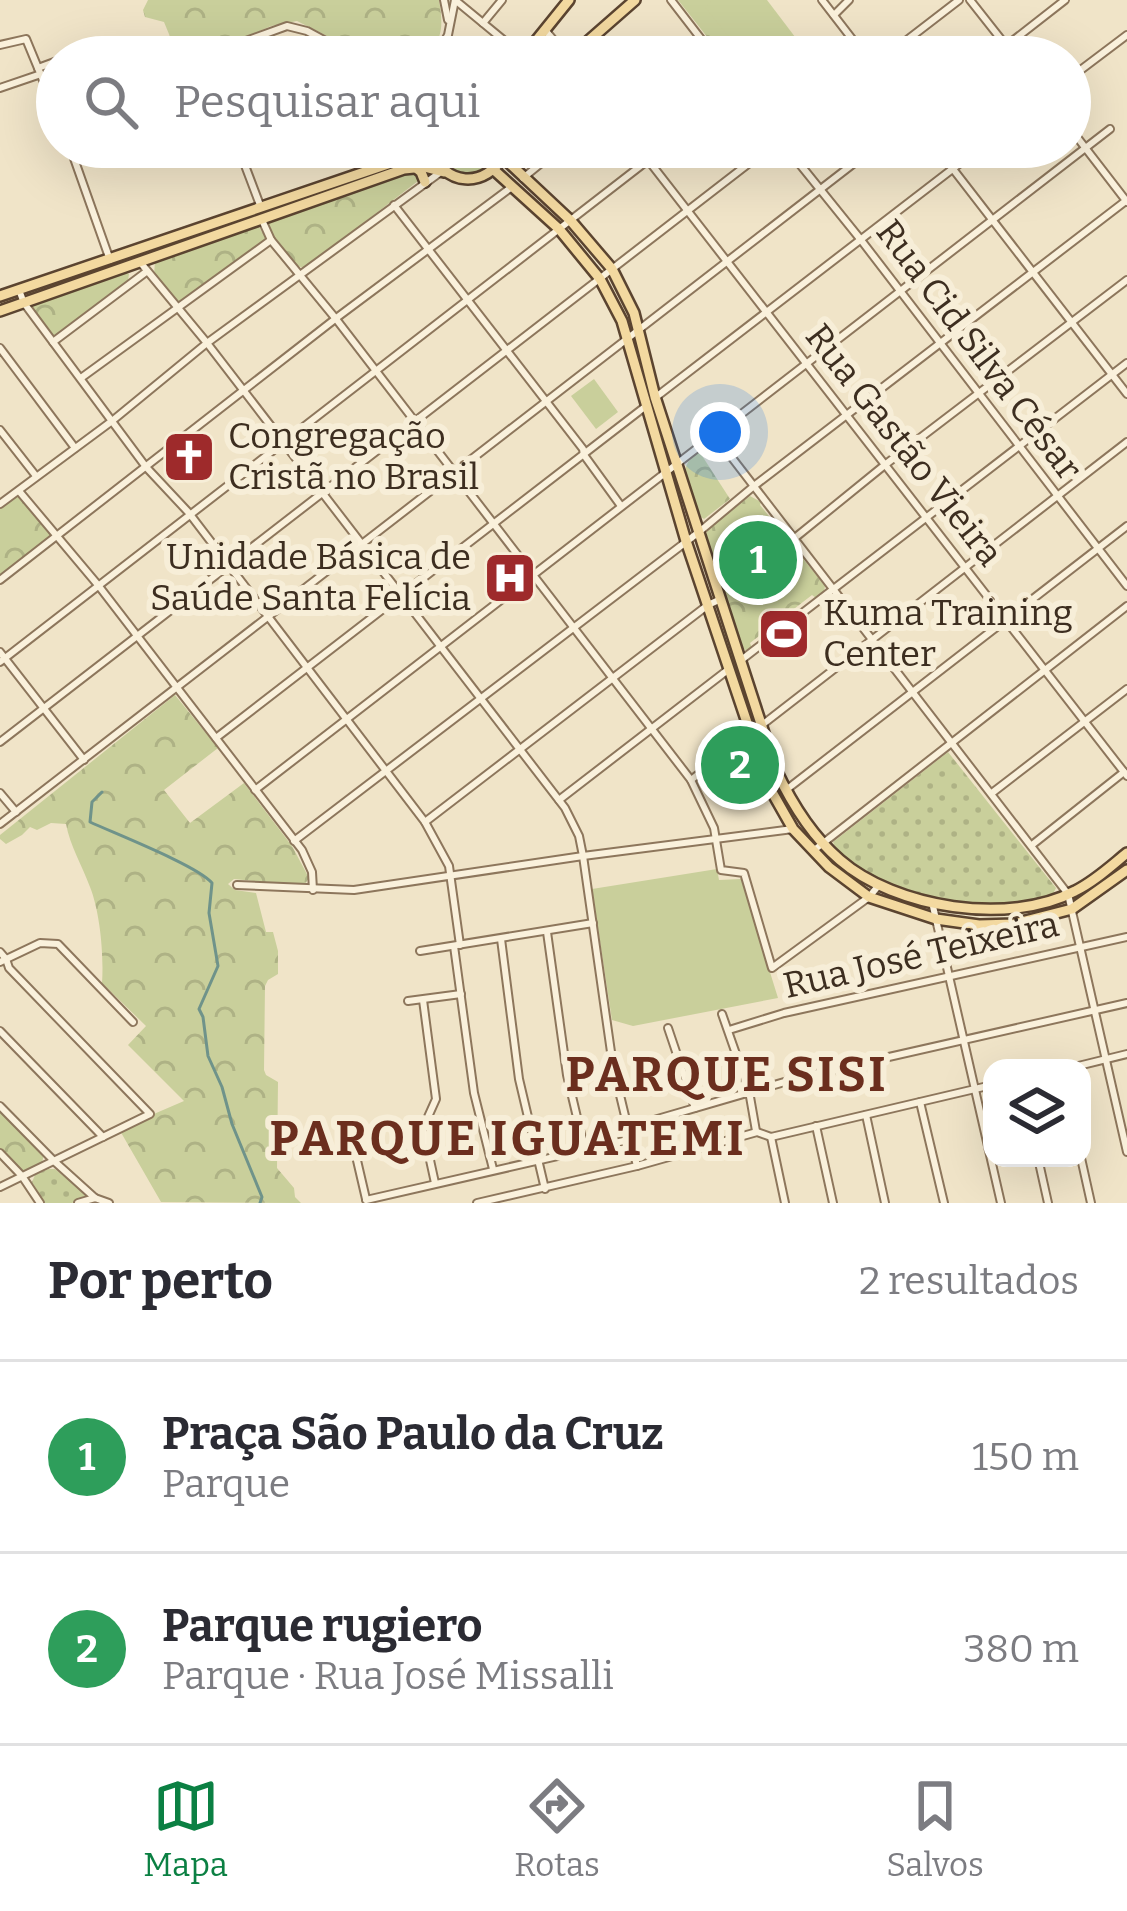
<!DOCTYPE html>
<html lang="pt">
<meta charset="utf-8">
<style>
body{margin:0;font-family:Bitter,serif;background:#f7f7f7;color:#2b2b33}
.controls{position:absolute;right:36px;bottom:36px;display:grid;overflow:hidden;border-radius:24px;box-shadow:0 12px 48px #0002}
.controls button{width:108px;height:108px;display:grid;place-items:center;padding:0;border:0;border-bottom:3px solid #e1e1e2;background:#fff;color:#2b2b33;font:60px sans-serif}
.you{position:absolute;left:720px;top:432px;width:42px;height:42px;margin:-30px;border:9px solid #fff;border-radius:50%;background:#1a73e8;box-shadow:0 0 0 18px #1a73e833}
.badge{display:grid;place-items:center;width:78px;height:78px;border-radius:50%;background:#0b8043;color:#fff;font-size:39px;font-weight:700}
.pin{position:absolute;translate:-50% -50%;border:6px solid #fff;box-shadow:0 3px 12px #0006}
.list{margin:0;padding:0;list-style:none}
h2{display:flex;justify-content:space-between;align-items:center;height:156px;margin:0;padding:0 48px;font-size:51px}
h2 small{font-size:39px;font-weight:400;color:#7c7c81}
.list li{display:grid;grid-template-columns:78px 1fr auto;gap:36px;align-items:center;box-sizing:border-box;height:192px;padding:0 48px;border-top:3px solid #e1e1e2}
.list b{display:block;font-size:45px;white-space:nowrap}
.list p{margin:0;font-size:39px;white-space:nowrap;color:#7c7c81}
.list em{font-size:39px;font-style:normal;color:#7c7c81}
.icon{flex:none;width:66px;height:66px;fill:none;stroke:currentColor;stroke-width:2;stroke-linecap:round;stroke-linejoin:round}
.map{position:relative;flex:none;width:1127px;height:1203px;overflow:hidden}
.search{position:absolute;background:#fff;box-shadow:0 12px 48px #0002;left:36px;right:36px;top:36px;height:132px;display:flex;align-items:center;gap:30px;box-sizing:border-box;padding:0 42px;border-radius:66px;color:#7c7c81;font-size:45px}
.sheet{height:540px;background:#fff}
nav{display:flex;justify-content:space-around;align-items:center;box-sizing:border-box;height:168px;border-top:3px solid #e1e1e2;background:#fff;font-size:33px;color:#7c7c81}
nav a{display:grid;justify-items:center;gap:6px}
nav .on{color:#0b8043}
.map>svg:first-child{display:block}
</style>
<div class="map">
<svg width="1127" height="1203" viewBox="0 0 1127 1203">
<defs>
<pattern id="grass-dots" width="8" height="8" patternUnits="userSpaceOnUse" patternTransform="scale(3)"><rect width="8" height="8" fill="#c9cf9b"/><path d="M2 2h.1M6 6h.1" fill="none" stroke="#aeb285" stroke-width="1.8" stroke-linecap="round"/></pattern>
<pattern id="forest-crowns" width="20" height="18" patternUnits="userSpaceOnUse" patternTransform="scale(3)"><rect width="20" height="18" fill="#c9cf9b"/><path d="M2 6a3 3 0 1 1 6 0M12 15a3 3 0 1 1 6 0" fill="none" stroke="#aeb285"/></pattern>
</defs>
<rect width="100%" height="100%" fill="#f0e4c8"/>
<g fill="url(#grass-dots)">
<path d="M436 147H500C488 183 448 184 436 147Z"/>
<path d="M948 752 1056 888 1052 896C1027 901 1002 907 976 905 939 902 846 880 833 842Z"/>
<polygon points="48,1169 55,1169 87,1195 72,1203 44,1203 32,1182 35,1175"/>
</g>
<g fill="url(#forest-crowns)">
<path d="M148 0H439C443 24 444 40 425 57H369L297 21 271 26 202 56 182 51 171 39 164 22 145 17 143 10Z"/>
<polygon points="678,0 767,0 808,54 804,57 723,57"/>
<polygon points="425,150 434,165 424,165 28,297 27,294 30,289"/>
<polygon points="415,171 420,179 418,181 305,268 297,266 270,231 269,224 272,220"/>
<polygon points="254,227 259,227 266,239 264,243 180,303 154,275 155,261"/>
<polygon points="123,272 129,274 128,281 58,337 54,337 31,308 33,303"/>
<polygon points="699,451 730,499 704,519 701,517 684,472 688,462"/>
<polygon points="18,496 23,498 52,535 0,575 0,508"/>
<polygon points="750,496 761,502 760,505 825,586 824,592 816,598 812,595 750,643 752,648 748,651 741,648 706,535 708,528"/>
<path d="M175 695 218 748 164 790 190 823 244 783 292 846 309 878 305 884 299 886 234 879 228 884 235 890 256 893 266 932H273L278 951V974L268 980 265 986 264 1070 266 1075 278 1082 277 1168 294 1188 295 1197 301 1203 161 1202 119 1129 184 1101 128 1045 146 1026 102 983C104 955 100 912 90 887 82 865 70 846 66 824L51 823 37 830 30 827 22 835 6 844 0 839V835Z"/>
<polygon points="0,1109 44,1154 42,1163 22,1171 0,1149"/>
</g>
<g fill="#c9cf9b">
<polygon points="713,0 763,0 797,43 780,57 745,57 705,7"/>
<polygon points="594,379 618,412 596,429 571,396"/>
<polygon points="717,869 719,880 741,879 778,998 633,1026 612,1020 592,889"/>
</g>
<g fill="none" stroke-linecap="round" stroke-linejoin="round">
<path stroke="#6f938a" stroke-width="3" d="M102 792 92 802 90 822C116 834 198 866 212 883L209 913 218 966 199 1009 203 1017 208 1056 222 1087 232 1124 262 1197 260 1203"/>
<g stroke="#8d765c" stroke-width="10">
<g id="minor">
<polyline points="444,0 448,20"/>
<polyline points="455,0 523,56"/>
<polyline points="671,0 715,57"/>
<polyline points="822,0 866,57"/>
<polyline points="970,0 1015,57"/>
<polyline points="834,15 849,0"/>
<polyline points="483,23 502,0"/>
<polyline points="545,30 568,57"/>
<polyline points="0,45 26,39 57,114"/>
<polyline points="68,57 79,53"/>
<path d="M153 57C177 49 193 35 211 57L213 53 287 26 307 31 355 57"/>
<polyline points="436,57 448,35 455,0"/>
<polyline points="675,57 699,37"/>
<polyline points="885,57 959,0"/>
<polyline points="992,57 1065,0"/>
<polyline points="38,68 57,61"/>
<polyline points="1070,78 1127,35"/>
<polyline points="0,88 41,74"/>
<polyline points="1070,128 1127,202"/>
<polyline points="70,147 110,260"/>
<polyline points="238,147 260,205"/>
<polyline points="370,147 377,166"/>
<polyline points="638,147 1127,776"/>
<polyline points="786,147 861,240 1127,586"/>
<polyline points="936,147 1127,394"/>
<polyline points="241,156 267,147"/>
<polyline points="523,178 561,147"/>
<polyline points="394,205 583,449 584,455 621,506"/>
<polyline points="262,220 271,240 336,319 691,780 714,828 721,870 744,873 772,968 869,897 879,885"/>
<polyline points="140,262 207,343 565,808 579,836 583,856 613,1066 637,1166"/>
<polyline points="19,290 24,303 146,467 189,513 425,822 449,866 460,945"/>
<polyline points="53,342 146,272"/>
<polyline points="0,348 75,448"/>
<polyline points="81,378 271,240"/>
<polyline points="656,397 981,147"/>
<polyline points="0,430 36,476"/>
<polyline points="716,437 1068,894 1127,1152"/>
<polyline points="19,491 98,585 302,850 312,872 313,890"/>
<polyline points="0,504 112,421 207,343 438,174"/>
<polyline points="796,537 886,464 1127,280"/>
<polyline points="0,580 339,316 513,186"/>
<polyline points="0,652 84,760"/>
<polyline points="740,661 1127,363"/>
<polyline points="0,662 665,147"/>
<polyline points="216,738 646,406"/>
<polyline points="0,742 770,147"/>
<polyline points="691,780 1127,442"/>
<polyline points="255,790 1110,129"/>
<polyline points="786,790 1127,526"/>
<polyline points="0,793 16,812"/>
<polyline points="992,793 1127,689"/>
<polyline points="559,800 729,669"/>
<polyline points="425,822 708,605 721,599"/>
<polyline points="0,824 875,147"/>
<polyline points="294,841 699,532 754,486 1127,200"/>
<polyline points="1032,845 1124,772"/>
<polyline points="813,851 1127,606"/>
<polyline points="237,885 354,890 583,856 793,829"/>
<polyline points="932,902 1001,1203"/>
<polyline points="547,932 567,1075 584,1147"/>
<polyline points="501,939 519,1079 545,1189"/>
<polyline points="454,946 474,1093 493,1169"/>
<polyline points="420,951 593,923"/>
<polyline points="0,952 6,959 9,968 150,1114 0,1187"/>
<polyline points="0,962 40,943 58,944 133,1022"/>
<polyline points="423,1000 436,1099 423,1128 435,1183"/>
<polyline points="408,1001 461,994"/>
<polyline points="722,1014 749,1091 756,1131"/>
<polyline points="668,1028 695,1108"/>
<polyline points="729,1030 784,1013 1127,937"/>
<polyline points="0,1031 103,1137"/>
<polyline points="1070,1068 1127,1054"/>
<polyline points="920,1102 944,1203"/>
<polyline points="0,1106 54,1161 95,1198"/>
<polyline points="866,1115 885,1203"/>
<polyline points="349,1126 366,1199"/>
<polyline points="816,1126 833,1203"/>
<polyline points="630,1127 805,1076 1127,1003"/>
<polyline points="771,1137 785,1203"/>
<polyline points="0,1153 22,1176 40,1203"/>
<polyline points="1038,1158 1048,1203"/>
<polyline points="1081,1158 1091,1203"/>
<polyline points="366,1200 628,1140"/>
<polyline points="78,1203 95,1198 109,1203"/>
<polyline points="477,1203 637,1166 757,1132 771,1137 992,1085"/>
</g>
</g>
<g stroke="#5b4430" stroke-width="14">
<g id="major">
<polyline points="523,57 569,0"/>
<polyline points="570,57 635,0"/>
<path d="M430 147C442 187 487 190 505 153"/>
<path d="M506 149 507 161 571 221 612 269 634 313 655 397 776 770C791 802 813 837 840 860 895 908 1009 926 1075 891 1094 882 1111 866 1127 853"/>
<polyline points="415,167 421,172 425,182"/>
<polyline points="494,170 559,229 600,279 622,321 686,541 768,785 793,829 829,867 869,897 936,919 979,925 1014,924 1072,909 1127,870"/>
<polyline points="0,296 391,163 416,153 424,147"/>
<polyline points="0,311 404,169 424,167 444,172"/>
</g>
</g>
<use href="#minor" stroke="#faf1dc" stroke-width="6"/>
<use href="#major" stroke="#f3d9a0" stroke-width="9"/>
</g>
<defs>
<g id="church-square" transform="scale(2.7)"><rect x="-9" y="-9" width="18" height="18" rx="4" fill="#9e2a2b" stroke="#f7eed8"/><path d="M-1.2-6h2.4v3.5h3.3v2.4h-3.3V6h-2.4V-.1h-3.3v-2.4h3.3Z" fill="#fff"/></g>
<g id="hospital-square" transform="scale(2.7)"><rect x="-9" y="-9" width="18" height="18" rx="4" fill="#9e2a2b" stroke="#f7eed8"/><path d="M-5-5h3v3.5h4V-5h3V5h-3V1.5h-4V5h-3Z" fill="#fff"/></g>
<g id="stadium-square" transform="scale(2.7)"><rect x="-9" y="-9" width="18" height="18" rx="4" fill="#9e2a2b" stroke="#f7eed8"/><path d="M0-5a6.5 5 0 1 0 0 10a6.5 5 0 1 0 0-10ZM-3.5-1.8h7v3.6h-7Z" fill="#fff"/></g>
</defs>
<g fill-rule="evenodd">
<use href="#church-square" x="189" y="457"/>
<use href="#hospital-square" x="510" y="578"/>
<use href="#stadium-square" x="784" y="634"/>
</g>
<g text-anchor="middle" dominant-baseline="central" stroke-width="12" stroke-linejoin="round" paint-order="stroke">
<g font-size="36" fill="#3d2e20" stroke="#f7eed8">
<text transform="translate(979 350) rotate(53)">Rua Cid Silva César</text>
<text transform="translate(904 445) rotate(52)">Rua Gastão Vieira</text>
<text transform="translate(921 955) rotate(-13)">Rua José Teixeira</text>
</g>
<g font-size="36" fill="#3d2e20" stroke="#f7eed8" text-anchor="start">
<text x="228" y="436">Congregação<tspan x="228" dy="41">Cristã no Brasil</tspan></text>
<text x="471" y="557" text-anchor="end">Unidade Básica de<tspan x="471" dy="41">Saúde Santa Felícia</tspan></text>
<text x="823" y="613">Kuma Training<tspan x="823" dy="41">Center</tspan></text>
</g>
<g font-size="48" font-weight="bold" letter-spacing="3" fill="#6b2e1e" stroke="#f7eed8">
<text x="727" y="1075">PARQUE SISI</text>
<text x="508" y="1139">PARQUE IGUATEMI</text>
</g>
</g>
</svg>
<div class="controls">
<button><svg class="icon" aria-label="layers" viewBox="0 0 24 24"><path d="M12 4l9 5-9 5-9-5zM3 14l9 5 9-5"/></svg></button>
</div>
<div class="you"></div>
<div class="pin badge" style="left:758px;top:560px;background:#2e9e5b">1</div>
<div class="pin badge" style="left:740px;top:765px;background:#2e9e5b">2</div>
<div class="search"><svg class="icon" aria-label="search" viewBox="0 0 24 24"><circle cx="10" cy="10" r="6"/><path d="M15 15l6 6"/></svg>Pesquisar aqui</div>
</div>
<section class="sheet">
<h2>Por perto<small>2 resultados</small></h2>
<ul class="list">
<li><span class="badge" style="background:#2e9e5b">1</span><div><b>Praça São Paulo da Cruz</b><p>Parque</p></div><em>150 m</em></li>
<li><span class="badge" style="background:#2e9e5b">2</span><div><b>Parque rugiero</b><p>Parque · Rua José Missalli</p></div><em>380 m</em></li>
</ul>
</section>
<nav>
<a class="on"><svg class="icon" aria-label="map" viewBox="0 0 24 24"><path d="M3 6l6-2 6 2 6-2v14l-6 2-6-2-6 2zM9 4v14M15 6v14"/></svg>Mapa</a>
<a><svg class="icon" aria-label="directions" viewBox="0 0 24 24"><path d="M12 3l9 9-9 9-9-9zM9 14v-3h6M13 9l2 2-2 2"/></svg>Rotas</a>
<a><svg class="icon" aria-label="saved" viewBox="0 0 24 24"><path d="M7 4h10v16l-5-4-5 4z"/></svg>Salvos</a>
</nav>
